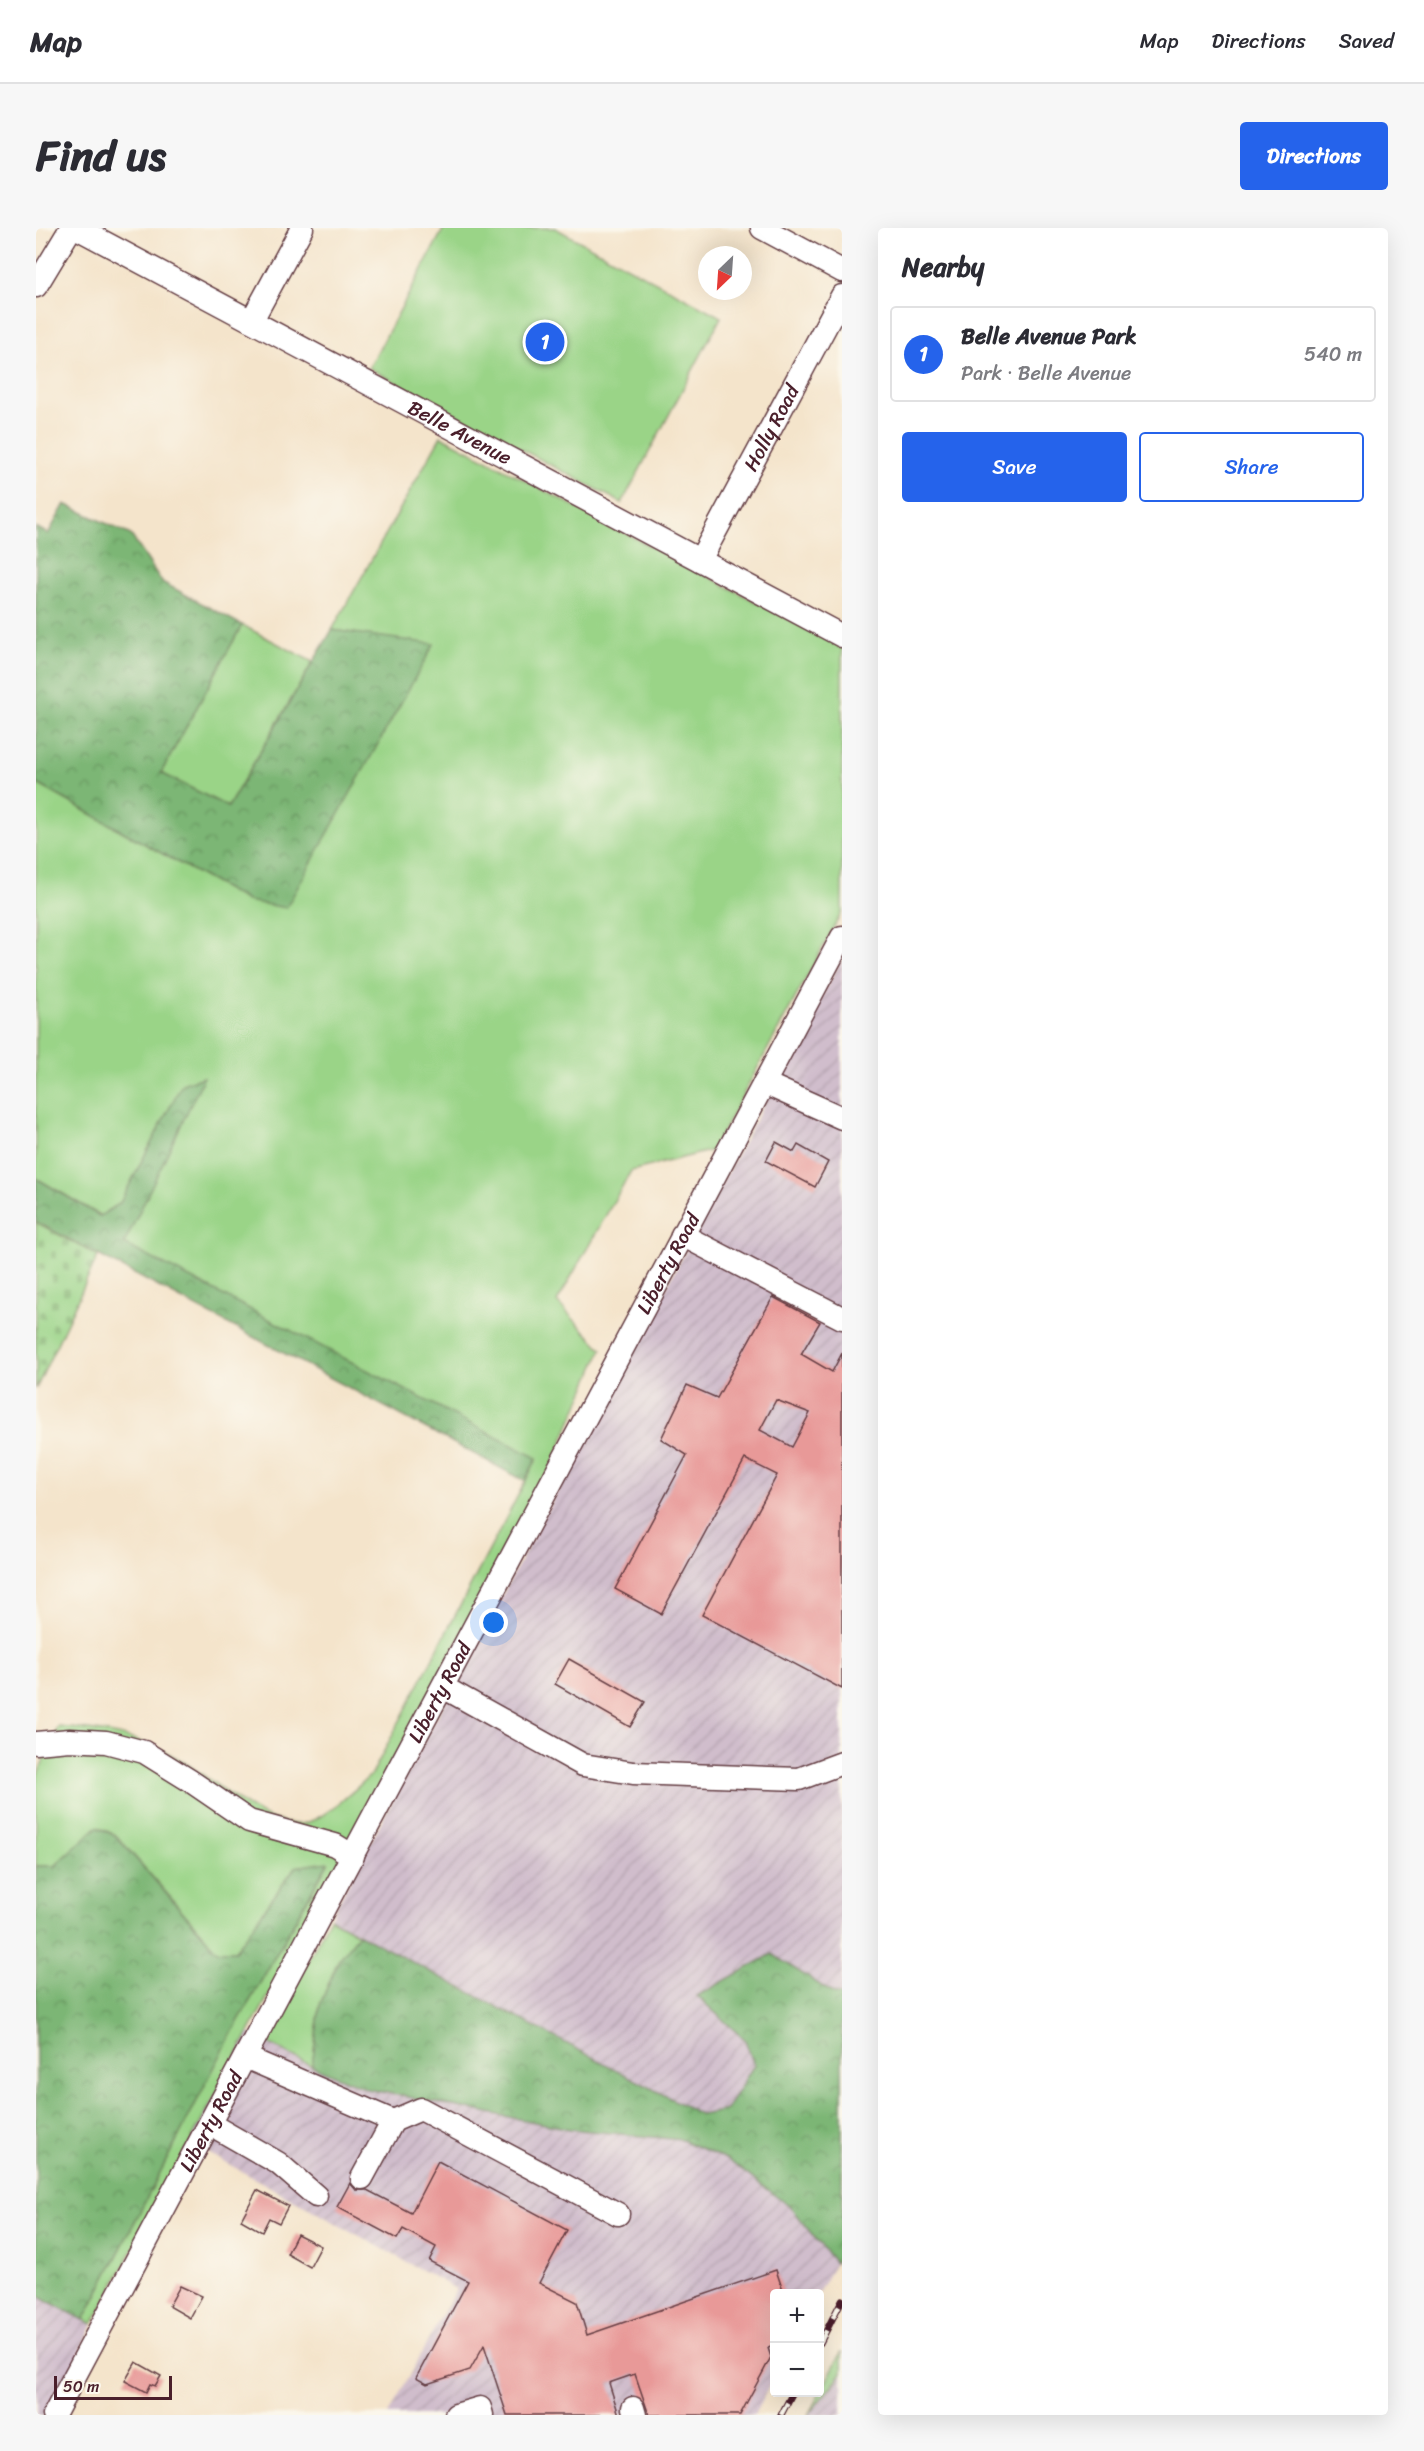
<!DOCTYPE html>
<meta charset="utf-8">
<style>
body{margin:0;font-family:Sriracha,sans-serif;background:#f7f7f7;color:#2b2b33}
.controls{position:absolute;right:18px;bottom:18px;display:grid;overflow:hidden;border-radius:6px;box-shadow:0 6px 24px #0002}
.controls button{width:54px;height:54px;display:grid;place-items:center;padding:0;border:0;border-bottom:2px solid #e1e1e2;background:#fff;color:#2b2b33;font:30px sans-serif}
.compass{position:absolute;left:662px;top:18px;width:54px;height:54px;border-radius:50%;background:#fff;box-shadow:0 6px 24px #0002;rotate:205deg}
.scale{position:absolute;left:18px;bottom:15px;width:118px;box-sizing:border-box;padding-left:6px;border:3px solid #4a1f2b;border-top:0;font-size:16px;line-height:21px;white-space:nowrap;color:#4a1f2b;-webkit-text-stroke:4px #fbf7ec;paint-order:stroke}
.you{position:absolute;left:458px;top:1395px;width:21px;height:21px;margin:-15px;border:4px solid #fff;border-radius:50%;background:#1a73e8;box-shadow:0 0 0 9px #1a73e833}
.badge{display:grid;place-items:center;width:39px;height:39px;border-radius:50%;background:#2563eb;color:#fff;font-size:20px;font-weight:700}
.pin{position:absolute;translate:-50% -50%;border:3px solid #fff;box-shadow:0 2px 6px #0006}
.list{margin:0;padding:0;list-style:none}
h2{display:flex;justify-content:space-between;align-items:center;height:78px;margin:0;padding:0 24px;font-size:26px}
h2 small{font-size:20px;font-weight:400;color:#7c7c81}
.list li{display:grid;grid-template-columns:39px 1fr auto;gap:18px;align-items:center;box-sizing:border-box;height:96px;margin:0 12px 12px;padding:0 12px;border:2px solid #e1e1e2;border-radius:6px}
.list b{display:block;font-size:22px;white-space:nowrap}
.list p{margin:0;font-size:20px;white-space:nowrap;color:#7c7c81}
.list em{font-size:20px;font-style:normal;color:#7c7c81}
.actions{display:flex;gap:12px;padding:18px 24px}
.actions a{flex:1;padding:14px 0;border:2px solid #2563eb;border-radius:6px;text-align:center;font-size:21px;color:#2563eb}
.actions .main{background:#2563eb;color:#fff}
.map{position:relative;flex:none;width:806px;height:2187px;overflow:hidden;border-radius:6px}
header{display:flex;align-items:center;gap:36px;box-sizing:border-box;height:84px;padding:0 30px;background:#fff;border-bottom:2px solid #e1e1e2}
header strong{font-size:28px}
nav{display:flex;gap:33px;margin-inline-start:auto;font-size:21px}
.intro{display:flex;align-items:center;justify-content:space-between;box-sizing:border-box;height:144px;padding:0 36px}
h1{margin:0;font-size:42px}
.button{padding:15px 27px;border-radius:6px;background:#2563eb;color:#fff;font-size:21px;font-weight:700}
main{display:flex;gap:36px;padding:0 36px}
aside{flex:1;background:#fff;border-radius:6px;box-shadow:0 6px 24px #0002}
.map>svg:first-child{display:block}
</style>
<header>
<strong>Map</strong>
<nav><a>Map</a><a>Directions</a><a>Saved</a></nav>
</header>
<div class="intro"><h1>Find us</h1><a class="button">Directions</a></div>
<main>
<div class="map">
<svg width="806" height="2187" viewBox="0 0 806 2187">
<defs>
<pattern id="industrial-furrows" width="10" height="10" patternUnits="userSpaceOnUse" patternTransform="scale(1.5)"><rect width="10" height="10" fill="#d0bdcc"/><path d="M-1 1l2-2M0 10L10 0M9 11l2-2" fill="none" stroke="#b4a2af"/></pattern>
<pattern id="forest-crowns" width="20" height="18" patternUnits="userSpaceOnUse" patternTransform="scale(1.5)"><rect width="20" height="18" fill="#7bb674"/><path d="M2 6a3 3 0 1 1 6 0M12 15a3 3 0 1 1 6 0" fill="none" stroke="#67935f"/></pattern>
<pattern id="cemetery-stones" width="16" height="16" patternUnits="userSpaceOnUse" patternTransform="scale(1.5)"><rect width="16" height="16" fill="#9ad487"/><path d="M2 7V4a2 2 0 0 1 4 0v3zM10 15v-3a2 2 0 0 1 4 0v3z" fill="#86b675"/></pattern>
</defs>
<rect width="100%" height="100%" fill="#fbf7ec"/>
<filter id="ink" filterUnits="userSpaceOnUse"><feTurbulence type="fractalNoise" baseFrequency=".0167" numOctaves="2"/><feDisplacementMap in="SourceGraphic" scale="12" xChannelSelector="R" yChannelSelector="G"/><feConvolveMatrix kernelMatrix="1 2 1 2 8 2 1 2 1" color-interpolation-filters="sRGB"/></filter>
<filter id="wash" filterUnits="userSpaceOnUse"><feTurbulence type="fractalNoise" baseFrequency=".008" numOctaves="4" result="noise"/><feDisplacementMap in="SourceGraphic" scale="24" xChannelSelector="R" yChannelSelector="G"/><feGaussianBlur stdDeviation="1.35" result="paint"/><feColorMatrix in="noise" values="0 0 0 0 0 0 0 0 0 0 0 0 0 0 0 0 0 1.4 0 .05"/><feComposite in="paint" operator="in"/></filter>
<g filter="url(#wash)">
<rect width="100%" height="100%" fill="#f4e4cb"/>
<g fill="url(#industrial-furrows)">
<polygon points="806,730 806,1768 661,1769 709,1812 718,1838 690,1882 666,1887 294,1690"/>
<polygon points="213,1805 276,1838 331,1861 534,1901 646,1912 692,1932 754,1979 799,2035 782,2065 738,2066 738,2149 718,2187 352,2187 420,2061 154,1915"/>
<polygon points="0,2067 57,2096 16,2187 0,2187"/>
<polygon points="806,2145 806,2187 772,2187 805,2147"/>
</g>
<g fill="#9ad487" stroke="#727a59" stroke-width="1.5">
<polygon points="408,0 519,0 685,89 586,275 333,140"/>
<path d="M405 208 806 419V684L677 922 595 943 521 1074 566 1121 516 1238 57 2096 48 2092 198 1801 292 1635 259 1639 199 1723H181L80 1607 61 1599 19 1638H0V1550L22 1499C64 1502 104 1508 141 1530 177 1550 218 1594 260 1596 283 1598 319 1561 336 1546L501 1231 87 1016 167 849 146 856 84 975 65 988 0 950V555L211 673 397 417 296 402Z"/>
<polygon points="206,397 277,434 192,579 125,545"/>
<polygon points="294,1690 323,1706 302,1733 284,1777 276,1838 230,1814"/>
<polygon points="806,2123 806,2145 772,2187"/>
</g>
<g fill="url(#forest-crowns)" stroke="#626a50" stroke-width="1.5">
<polygon points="29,276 95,307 126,354 206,397 125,545 192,579 296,402 398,416 250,680 211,673 0,555 0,299 12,306"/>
<polygon points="168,849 88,1016 501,1230 489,1253 0,994 0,950 64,988 84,975 146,856"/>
<polygon points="61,1599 80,1608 181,1723 199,1723 259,1639 292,1634 198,1801 48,2092 0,2067 0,1638 19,1638"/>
<polygon points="323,1706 666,1887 690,1882 718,1837 709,1812 661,1768 736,1726 798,1766 806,1768 806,2022 799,2035 754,1979 692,1932 646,1912 534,1901 331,1861 276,1838 284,1777 302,1733"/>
</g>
<polygon fill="url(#cemetery-stones)" stroke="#727a59" stroke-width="1.5" points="0,994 62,1028 0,1161"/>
<g id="blocks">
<g fill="#e89998" fill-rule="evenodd">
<polygon points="740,914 758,924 762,917 792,934 779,959 730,933"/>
<path d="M737 1069 784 1094 765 1126 796 1144 806 1125V1461L666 1387 741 1247 709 1231 625 1386 579 1361 651 1227 625 1211 651 1157 681 1170ZM740 1172 774 1185 756 1219 724 1202Z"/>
<polygon points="533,1431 609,1474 594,1499 519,1456"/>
<polygon points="402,1933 531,2002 503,2055 541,2074 551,2107 740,2042 748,2066 738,2066 738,2118 732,2120 735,2129 704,2187 613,2187 599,2146 573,2155 583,2187 471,2187 448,2117 434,2142 391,2156 380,2150 432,2053 393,2033 400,2019 367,2001 361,2011 301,1979 314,1955 320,1962 331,1962 375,1985"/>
<polygon points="221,1962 252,1978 243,1995 233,1990 226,2004 205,1992"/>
<polygon points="261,2006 285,2018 274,2039 251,2026"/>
<polygon points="144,2058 166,2068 154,2090 133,2078"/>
<polygon points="100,2134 125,2148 119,2158 114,2156 110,2164 89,2153"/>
</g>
</g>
</g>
<g filter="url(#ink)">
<use href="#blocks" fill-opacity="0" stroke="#643d43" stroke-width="1.5"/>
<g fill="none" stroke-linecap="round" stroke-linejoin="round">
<g stroke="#643d43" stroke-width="25">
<g id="minor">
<path id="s1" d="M41 0 806 408"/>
<polyline points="726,0 806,43"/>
<polyline points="0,58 35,0"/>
<polyline points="216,92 266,0"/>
<path id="s2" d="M664 332 806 68"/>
<polyline points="728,855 806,890"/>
<polyline points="646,1007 806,1090"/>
<polyline points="407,1459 547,1537 597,1545 763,1551 806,1535"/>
<polyline points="0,1515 34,1512 70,1514 108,1524 153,1552 213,1593 299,1617 317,1628"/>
<polyline points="209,1829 357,1893 385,1881 582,1986"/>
<polyline points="174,1896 242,1935 280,1968"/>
<polyline points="326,1950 357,1893"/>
<polyline points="597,2180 599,2187"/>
<path id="s3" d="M18 2187 806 709"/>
<polyline points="420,2187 444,2180 446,2187"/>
</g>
</g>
<use href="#minor" stroke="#fff" stroke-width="22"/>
<g stroke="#4a1f2b" stroke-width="7">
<g id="rail">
<polyline points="784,2115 806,2072"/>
<polyline points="745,2187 757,2164"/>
</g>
</g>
<use href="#rail" stroke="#fbf7ec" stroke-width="4.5" stroke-dasharray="14" stroke-linecap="butt"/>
</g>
</g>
<g text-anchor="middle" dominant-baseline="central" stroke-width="4.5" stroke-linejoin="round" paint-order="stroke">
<g font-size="20" fill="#4a1f2b" stroke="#fbf7ec">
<text stroke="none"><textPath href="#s2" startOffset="150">Holly Road</textPath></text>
<text stroke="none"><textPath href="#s1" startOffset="434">Belle Avenue</textPath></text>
<text stroke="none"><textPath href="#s3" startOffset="1305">Liberty Road</textPath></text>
<text stroke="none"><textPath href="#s3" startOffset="819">Liberty Road</textPath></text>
<text stroke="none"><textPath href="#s3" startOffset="333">Liberty Road</textPath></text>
</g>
</g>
</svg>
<div class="controls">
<button>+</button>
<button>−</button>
</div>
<svg class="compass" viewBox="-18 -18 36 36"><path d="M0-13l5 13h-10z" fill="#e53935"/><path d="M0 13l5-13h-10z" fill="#7c7c81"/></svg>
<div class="scale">50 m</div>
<div class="you"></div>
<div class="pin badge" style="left:509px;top:114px">1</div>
</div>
<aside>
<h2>Nearby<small></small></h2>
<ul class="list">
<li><span class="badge">1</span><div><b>Belle Avenue Park</b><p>Park · Belle Avenue</p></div><em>540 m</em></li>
</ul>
<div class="actions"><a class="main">Save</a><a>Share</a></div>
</aside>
</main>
